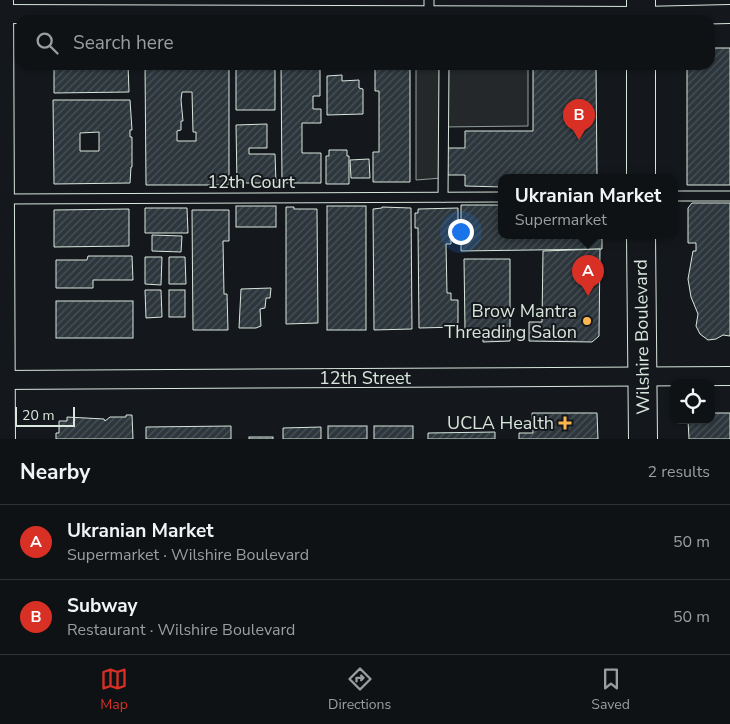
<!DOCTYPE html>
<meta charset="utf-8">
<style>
body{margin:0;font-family:"Nunito Sans",sans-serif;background:#1d2022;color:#f1f3f6}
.controls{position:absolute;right:15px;bottom:15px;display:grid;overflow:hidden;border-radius:10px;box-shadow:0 1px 4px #0004}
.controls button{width:45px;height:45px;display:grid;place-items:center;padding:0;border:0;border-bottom:1px solid #2f3234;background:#0f1215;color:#f1f3f6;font:25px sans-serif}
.scale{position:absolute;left:15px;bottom:12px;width:60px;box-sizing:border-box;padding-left:5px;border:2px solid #d8e6dc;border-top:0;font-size:14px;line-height:18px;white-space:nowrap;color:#d8e6dc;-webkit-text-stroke:4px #14181c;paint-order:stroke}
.you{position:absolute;left:460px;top:231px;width:18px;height:18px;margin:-12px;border:4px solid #fff;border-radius:50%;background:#1a73e8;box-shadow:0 0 0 8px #1a73e833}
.badge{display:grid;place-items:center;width:32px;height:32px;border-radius:50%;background:#d93025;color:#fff;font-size:16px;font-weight:700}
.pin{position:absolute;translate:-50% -41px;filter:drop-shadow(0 1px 2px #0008)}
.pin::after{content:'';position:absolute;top:26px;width:18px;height:15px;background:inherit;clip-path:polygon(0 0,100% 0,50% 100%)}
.popup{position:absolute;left:498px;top:174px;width:180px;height:65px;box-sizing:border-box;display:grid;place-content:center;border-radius:10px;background:#0f1215;filter:drop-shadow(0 1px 4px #0005);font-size:16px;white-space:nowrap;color:#9b9ea0}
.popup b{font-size:19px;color:#f1f3f6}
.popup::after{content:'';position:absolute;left:50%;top:100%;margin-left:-10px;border:10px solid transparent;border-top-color:#0f1215}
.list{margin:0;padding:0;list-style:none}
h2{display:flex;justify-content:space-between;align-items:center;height:65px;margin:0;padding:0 20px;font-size:21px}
h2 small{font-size:16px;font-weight:400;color:#9b9ea0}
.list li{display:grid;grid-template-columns:32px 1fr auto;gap:15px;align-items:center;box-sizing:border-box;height:75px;padding:0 20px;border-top:1px solid #2f3234}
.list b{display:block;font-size:19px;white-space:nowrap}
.list p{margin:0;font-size:16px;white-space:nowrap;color:#9b9ea0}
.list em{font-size:16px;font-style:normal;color:#9b9ea0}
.icon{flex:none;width:28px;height:28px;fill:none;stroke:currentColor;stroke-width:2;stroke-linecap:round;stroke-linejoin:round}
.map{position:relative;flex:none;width:730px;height:439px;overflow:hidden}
.search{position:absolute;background:#0f1215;box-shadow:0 1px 4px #0004;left:15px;right:15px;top:15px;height:55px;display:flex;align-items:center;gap:12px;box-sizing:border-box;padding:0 18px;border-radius:15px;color:#9b9ea0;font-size:19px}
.sheet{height:215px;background:#0f1215}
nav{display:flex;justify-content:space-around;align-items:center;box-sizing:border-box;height:70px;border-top:1px solid #2f3234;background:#0f1215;font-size:14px;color:#9b9ea0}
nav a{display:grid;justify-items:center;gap:2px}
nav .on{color:#d93025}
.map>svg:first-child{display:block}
</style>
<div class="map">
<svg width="730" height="439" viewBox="0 0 730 439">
<defs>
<pattern id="building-hatch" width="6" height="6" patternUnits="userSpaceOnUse" patternTransform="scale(1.25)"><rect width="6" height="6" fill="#2c363c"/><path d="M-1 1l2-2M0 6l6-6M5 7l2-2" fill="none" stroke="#4a5358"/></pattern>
</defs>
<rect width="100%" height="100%" fill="#14181c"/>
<polygon fill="#24282b" stroke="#939e99" points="416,65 528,65 528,126 442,127 442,178 416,180"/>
<g fill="url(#building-hatch)" stroke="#d8e6dc" fill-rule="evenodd">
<polygon points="710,48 730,48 730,185 687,185 687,65 710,65"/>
<polygon points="54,65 128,65 129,92 54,93"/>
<path d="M145 65H229V185H146ZM182 92H192L193 132H196V141H177V131L181 130V121H183L181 100Z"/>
<polygon points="247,65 275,65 275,110 236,110 236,66"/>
<polygon points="281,65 320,65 320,96 313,96 313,109 321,109 321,123 302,123 302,153 321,153 321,183 282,183"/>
<polygon points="375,65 410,65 410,182 373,182 373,152 379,152 379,91 375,91"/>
<polygon points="533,65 596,65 597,177 502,177 502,187 465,186 465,175 447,175 447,148 465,148 465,131 533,131"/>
<polygon points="342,75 342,81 359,80 359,88 363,89 363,114 327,115 327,76"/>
<path d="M53 100H130L132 130H130V137H132V167H131L130 183 54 184ZM99 132V151H80V133Z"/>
<polygon points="267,124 267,148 249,148 249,154 275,154 276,183 237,183 236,125"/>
<polygon points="329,150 347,150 347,156 349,156 349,184 326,184 326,156 329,156"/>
<polygon points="369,159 370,178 351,178 350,160"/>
<polygon points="692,203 730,203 730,336 723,335 716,339 708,340 700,334 696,326 698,314 691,297 688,279 693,251 696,251 696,243 688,243 688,208"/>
<polygon points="461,205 502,205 502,235 602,235 602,249 461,251"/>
<rect x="236" y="206" width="40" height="21"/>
<rect x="327" y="206" width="39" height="124"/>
<polygon points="286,207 294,207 294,209 317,209 318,323 286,324"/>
<polygon points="382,207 411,208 412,329 374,330 373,209 382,208"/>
<polygon points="145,208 187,208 188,233 145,233"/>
<polygon points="458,208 458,237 451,238 451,244 446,244 447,293 451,293 451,300 458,300 458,327 419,328 418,228 415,228 415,213 418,213 418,209"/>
<polygon points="129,209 129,246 54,247 54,210"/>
<polygon points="192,210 229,210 229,241 223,241 224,294 227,294 228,330 193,330"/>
<polygon points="152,235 182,236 181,252 152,251"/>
<polygon points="600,249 599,336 592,342 529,341 529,322 542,322 543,251"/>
<polygon points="88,256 132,256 133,280 93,280 93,288 56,288 56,260 87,260"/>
<polygon points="145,257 162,257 161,285 145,284"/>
<polygon points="169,257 185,257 186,284 169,284"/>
<polygon points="464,259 510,259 510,341 483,342 483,329 465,329"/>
<polygon points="271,288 270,298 266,298 265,308 260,309 261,326 256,328 239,328 241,289"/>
<polygon points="145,290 161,290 162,317 146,318"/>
<rect x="169" y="290" width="16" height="27"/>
<rect x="56" y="301" width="77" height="37"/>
<polygon points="532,413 597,413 598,439 519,439 519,433 533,433"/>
<polygon points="711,413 730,413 730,439 689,439 688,420 711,420"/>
<polygon points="126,415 132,415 133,439 56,439 56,433 59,433 59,421 67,421 67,417 104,419 105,421 110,417 126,417"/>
<polygon points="231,426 231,439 146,439 146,427"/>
<rect x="328" y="426" width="39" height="13"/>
<rect x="374" y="426" width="39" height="13"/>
<polygon points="321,427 321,439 283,439 283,428"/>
<polygon points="495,432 495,439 428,439 428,433"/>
<rect x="249" y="437" width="24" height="2"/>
</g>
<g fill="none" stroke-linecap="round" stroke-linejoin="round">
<g stroke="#d8e6dc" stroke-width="11">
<g id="lane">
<polyline points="429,0 429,16"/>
<polyline points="674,196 730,196"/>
<polyline points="443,197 444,65"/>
<polyline points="3,199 502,197"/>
</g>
</g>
<g stroke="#d8e6dc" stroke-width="20">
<g id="street">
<polyline points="4,0 6,439"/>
<polyline points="0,14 641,16 730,14"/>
<polyline points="0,380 730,376"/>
</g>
</g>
<g stroke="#d8e6dc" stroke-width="30">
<g id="primary">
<polyline points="641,0 641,20"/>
<polyline points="641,177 641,65"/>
<polyline points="641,235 643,439"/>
</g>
</g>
<use href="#lane" stroke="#14181c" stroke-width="9"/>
<use href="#street" stroke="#14181c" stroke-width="18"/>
<use href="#primary" stroke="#14181c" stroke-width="28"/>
</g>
<g fill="#ffb74d" stroke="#14181c" stroke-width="2">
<circle cx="587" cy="321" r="5"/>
<path d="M562.5 415.5h5v5h5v5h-5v5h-5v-5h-5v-5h5z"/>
</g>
<g text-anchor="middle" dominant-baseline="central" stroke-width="4" stroke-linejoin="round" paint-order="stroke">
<g font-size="18" fill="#d8e6dc" stroke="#14181c">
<text x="251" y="182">12th Court</text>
<text transform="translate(642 337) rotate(-91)">Wilshire Boulevard</text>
<text x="365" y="378">12th Street</text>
</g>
<g font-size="18" fill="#d8e6dc" stroke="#14181c" text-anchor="end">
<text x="577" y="311">Brow Mantra<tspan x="577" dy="21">Threading Salon</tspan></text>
<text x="554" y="423">UCLA Health</text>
</g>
</g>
</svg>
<div class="controls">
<button><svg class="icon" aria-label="locate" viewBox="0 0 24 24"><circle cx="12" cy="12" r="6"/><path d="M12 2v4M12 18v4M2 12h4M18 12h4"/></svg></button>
</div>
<div class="scale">20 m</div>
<div class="you"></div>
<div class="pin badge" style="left:588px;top:296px">A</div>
<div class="popup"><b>Ukranian Market</b>Supermarket</div>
<div class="pin badge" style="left:579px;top:140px">B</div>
<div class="search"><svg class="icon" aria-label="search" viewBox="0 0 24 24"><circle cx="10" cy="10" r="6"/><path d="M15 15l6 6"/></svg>Search here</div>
</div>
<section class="sheet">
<h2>Nearby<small>2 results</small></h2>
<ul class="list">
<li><span class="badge">A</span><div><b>Ukranian Market</b><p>Supermarket · Wilshire Boulevard</p></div><em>50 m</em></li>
<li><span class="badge">B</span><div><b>Subway</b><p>Restaurant · Wilshire Boulevard</p></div><em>50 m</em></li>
</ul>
</section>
<nav>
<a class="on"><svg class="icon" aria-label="map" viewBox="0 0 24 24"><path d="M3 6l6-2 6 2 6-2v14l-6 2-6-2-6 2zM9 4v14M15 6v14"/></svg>Map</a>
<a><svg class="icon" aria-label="directions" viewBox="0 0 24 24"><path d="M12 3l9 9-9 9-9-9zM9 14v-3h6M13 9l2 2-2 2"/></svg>Directions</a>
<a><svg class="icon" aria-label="saved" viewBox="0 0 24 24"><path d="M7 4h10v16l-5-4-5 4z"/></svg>Saved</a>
</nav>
